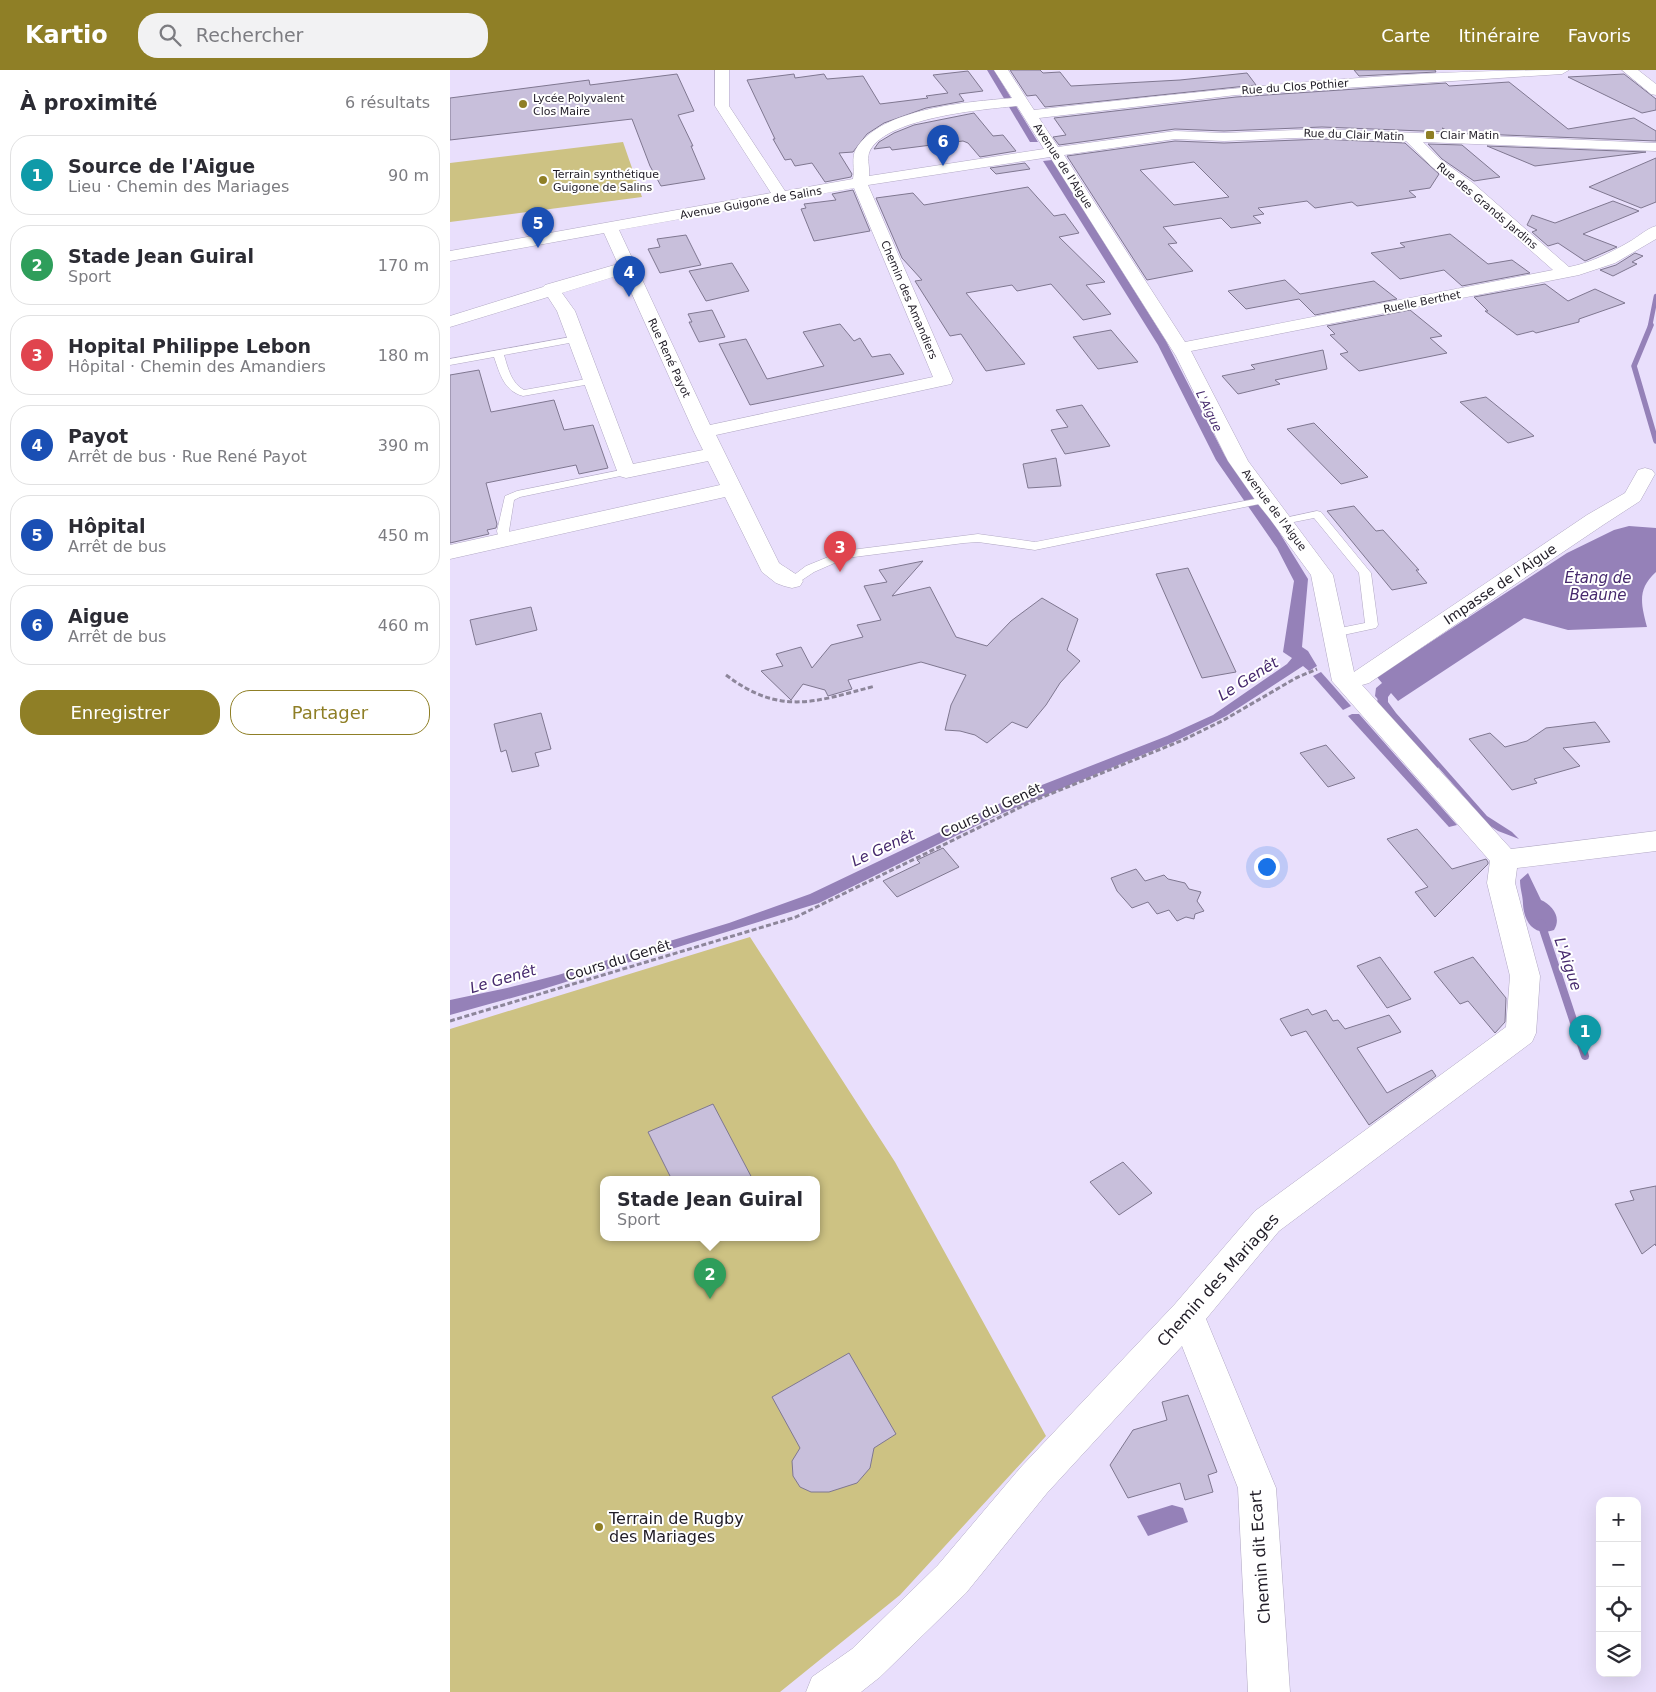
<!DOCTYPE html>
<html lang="fr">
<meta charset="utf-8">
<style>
body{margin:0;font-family:"DejaVu Sans",sans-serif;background:#f2f2f3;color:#2b2b33}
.controls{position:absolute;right:15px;bottom:15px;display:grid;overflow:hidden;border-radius:10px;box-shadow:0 5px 20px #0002}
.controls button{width:45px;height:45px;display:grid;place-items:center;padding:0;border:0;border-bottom:1px solid #e1e1e2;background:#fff;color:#2b2b33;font:25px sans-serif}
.you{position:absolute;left:816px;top:796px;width:18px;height:18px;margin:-12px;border:4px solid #fff;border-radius:50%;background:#1a73e8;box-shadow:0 0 0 8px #1a73e833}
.badge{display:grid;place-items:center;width:32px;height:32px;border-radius:50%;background:#8f7f26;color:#fff;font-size:16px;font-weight:700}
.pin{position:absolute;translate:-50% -41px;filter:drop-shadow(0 1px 2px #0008)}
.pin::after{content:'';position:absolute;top:26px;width:18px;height:15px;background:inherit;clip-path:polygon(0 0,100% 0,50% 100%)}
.popup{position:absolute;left:150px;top:1106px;width:220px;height:65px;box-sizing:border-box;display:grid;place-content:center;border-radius:10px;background:#fff;filter:drop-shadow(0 1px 4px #0005);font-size:16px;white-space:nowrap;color:#7c7c81}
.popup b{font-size:19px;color:#2b2b33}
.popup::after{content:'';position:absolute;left:50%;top:100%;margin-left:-10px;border:10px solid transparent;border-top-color:#fff}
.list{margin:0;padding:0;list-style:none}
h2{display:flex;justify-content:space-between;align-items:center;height:65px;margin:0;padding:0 20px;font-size:21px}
h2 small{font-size:16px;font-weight:400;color:#7c7c81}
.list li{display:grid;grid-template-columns:32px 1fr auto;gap:15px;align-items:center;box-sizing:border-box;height:80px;margin:0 10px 10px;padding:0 10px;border:1px solid #e1e1e2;border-radius:20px}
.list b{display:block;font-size:19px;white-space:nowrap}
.list p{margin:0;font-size:16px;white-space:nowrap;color:#7c7c81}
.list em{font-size:16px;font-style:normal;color:#7c7c81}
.actions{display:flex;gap:10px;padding:15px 20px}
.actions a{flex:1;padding:11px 0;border:1px solid #8f7f26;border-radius:20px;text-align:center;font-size:18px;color:#8f7f26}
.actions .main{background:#8f7f26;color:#fff}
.icon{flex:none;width:28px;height:28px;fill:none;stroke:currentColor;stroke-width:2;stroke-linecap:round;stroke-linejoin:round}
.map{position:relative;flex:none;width:1206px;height:1622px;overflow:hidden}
header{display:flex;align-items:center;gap:30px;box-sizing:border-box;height:70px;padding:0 25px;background:#8f7f26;color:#fff}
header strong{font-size:24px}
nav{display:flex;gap:28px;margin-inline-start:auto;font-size:18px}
.search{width:350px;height:45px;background:#f2f2f3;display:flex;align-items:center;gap:12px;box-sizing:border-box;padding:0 18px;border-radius:20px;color:#7c7c81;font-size:19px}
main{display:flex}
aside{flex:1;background:#fff}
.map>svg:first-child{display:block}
</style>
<header>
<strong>Kartio</strong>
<div class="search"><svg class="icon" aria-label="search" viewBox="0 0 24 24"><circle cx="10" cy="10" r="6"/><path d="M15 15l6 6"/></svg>Rechercher</div>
<nav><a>Carte</a><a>Itinéraire</a><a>Favoris</a></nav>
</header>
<main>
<aside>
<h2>À proximité<small>6 résultats</small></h2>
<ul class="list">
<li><span class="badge" style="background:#0f9aa8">1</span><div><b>Source de l'Aigue</b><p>Lieu · Chemin des Mariages</p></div><em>90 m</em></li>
<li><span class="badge" style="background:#2e9e5b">2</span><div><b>Stade Jean Guiral</b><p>Sport</p></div><em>170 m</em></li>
<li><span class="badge" style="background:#e0444e">3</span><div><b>Hopital Philippe Lebon</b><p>Hôpital · Chemin des Amandiers</p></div><em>180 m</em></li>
<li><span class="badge" style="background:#1a4fb4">4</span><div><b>Payot</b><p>Arrêt de bus · Rue René Payot</p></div><em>390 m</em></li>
<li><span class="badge" style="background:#1a4fb4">5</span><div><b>Hôpital</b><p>Arrêt de bus</p></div><em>450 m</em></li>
<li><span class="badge" style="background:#1a4fb4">6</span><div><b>Aigue</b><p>Arrêt de bus</p></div><em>460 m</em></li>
</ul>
<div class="actions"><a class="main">Enregistrer</a><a>Partager</a></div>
</aside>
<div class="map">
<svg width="1206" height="1622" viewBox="0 0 1206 1622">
<rect width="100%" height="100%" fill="#e9dffc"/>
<g fill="#cdc283" fill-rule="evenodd">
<polygon points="173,72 192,127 0,152 0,93"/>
<path d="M300 867 445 1092 596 1366 450 1525 330 1622H0V959ZM154 1110H366V1168H154Z"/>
</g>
<g fill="#9581b8">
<polygon points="537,0 544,0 588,72 580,72"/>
<polygon points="602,90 716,271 775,386 826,457 858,509 852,577 858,581 867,596 859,601 853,596 776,646 726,671 548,745 369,833 90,920 0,945 0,930 57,918 108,905 279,853 360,824 574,722 717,666 763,645 837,594 842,588 833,582 844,511 827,478 766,390 708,275 593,91"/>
<path d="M1179 456 1206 458V502C1187 519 1191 534 1197 557L1118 560 1074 548 948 631 941 623 938 627V632L946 643 1037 746 1062 762 1069 769 1048 761 1040 756 925 626 926 618 932 613 927 607 1117 483 1164 460Z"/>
<polygon points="871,602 901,636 893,640 863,606"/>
<polygon points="902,644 909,644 1007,755 999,757 898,646"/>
<path d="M1078 803 1091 830C1102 835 1112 847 1104 860 1084 867 1074 852 1073 834 1073 826 1070 819 1070 810Z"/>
<polygon points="722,1435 733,1438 738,1452 698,1466 687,1446"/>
</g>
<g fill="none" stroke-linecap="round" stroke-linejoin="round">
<polyline stroke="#9581b8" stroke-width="4.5" points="1200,256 1206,226"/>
<polyline stroke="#9581b8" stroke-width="5.5" points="1201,255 1184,296 1206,371"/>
<g stroke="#9581b8" stroke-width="8">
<polyline points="933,622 931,633 985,695"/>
<polyline points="1091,853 1135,986"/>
</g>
</g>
<g fill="#c8bfdb" stroke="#7f7790" fill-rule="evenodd">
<polygon points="560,0 590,0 593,3 610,2 621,16 730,10 797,3 806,15 595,37 586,25 577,26"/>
<polygon points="904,0 985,0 986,2 909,6"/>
<polygon points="518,1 533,21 509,24 514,31 476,38 434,53 417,64 403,82 389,83 402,104 401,107 375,112 362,93 345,96 341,89 335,90 323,69 325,69 297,10 344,4 345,8 374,4 377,9 413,6 430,34 478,28 476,26 498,23 483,5"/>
<polygon points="227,4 244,41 228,45 243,76 241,76 255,109 211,116 200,96 182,49 0,70 0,28 139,10 140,15"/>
<polygon points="1174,4 1206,29 1206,40 1192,43 1118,7"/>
<polygon points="1059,12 1118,59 1184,48 1206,61 1206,71 1003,63 992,58 997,62 872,57 774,61 725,59 609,75 603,67 616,65 604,48 786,27 996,13 999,16"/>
<polygon points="524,43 543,66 553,65 566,81 530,87 518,73 513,71 442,80 440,77 424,79 429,72 444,63 464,55"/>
<path d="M872 69 955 73 989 104 980 118 959 121 966 127 907 136 902 132 865 138 857 131 808 138 814 144 803 146 811 153 781 158 771 148 713 157 727 173 718 174 743 201 697 210 617 86 725 71 774 73ZM744 92 779 127 724 135 690 100Z"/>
<polygon points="978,74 1012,75 1050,107 1024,111 992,89"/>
<polygon points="1037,76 1196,82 1085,96"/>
<polygon points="1206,88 1206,132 1191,138 1139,117"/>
<polygon points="575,93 580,99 546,104 540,98"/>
<polygon points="578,117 604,146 615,144 629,163 609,167 655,212 636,215 661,244 633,250 601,214 567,221 562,215 516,223 575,294 536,301 511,264 500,266 465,211 472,210 452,188 426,128 463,123 474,135"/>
<polygon points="403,120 420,161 364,171 351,139 356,138 354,134 386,130 382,124"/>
<polygon points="1163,131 1189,141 1133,164 1167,177 1135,191 1108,173 1098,176 1082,162 1087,160 1077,155 1082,145 1105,153"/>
<polygon points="1000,164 1038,194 1062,190 1080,203 1012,216 994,200 950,209 921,183 955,177 950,173"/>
<polygon points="236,165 251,195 210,203 198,179 210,177 207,169"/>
<polygon points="1185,183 1193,186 1182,192 1187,194 1163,206 1150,200 1166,195"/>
<polygon points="282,193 299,221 256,231 239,201"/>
<polygon points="835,210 850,224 924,211 947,229 865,245 849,229 796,239 778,221"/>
<polygon points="1095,214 1118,231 1145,219 1175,233 1129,249 1129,252 1086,263 1083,261 1067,265 1035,241 1038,241 1024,227"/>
<polygon points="262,240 275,267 249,272 239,252 242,252 238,244"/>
<polygon points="960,240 992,266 980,268 997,283 909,301 890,284 898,282 880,265 885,264 877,256"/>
<polygon points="390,254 404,271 410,268 422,287 440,284 454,304 300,335 269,274 296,269 317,309 374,296 353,262"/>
<polygon points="661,260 688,292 648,299 623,267"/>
<polygon points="873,280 877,299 825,310 830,314 788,324 772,306 805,299 801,295"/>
<polygon points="29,300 41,342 104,330 114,360 143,355 158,398 129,404 126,395 36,413 47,454 46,458 37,460 39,464 0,473 0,305"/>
<polygon points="1036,327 1084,366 1058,373 1010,332"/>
<polygon points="632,335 660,376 615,384 601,360 618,357 606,340"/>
<polygon points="864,353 918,407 891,414 837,359"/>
<polygon points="606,388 611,416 578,418 573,394"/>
<polygon points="904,436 926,461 933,460 969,500 966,500 977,513 942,520 877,441"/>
<polygon points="473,491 442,526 480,517 506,567 537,576 561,551 592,528 628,549 617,580 630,591 610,613 596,635 577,658 562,652 537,673 525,665 510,661 495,660 501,635 516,605 471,592 398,610 402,619 378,626 375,620 353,614 341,630 311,601 333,596 326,584 351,577 362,598 381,575 413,567 407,555 431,550 414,516 437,512 429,500"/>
<polygon points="738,498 786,602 752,608 706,504"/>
<polygon points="81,537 87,560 26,575 20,550"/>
<polygon points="91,643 101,679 85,683 89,696 62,702 56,680 51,682 44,654"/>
<polygon points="1145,652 1160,672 1113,678 1130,696 1084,709 1087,713 1062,720 1019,669 1040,663 1055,677 1077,671 1096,658"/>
<polygon points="876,675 905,708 878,717 850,683"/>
<polygon points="967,759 1002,799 1036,789 1038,792 1038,794 985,847 965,822 978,817 937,769"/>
<polygon points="493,778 509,797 447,827 433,811 470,793 467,790"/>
<polygon points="686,799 695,811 714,805 718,809 735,813 739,819 751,822 747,831 754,841 745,844 744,849 736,847 727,851 719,840 707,844 698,832 682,838 667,821 661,808"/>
<polygon points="930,887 961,929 937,938 907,896"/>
<polygon points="1023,887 1056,928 1055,952 1045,963 1018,931 1010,934 984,902"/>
<polygon points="858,939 862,945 876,940 883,951 888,950 895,959 939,945 951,962 907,978 937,1023 982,1000 986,1006 919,1055 856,961 841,966 830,949"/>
<polygon points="263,1034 303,1110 222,1110 198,1062"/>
<polygon points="673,1092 702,1123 669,1145 640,1112"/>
<polygon points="1206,1116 1206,1176 1205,1174 1192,1184 1165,1134 1184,1130 1180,1121"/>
<polygon points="399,1283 446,1364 424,1378 420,1398 407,1413 379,1422 361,1422 350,1417 343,1406 342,1391 350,1378 322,1327"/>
<polygon points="738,1325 767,1402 758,1405 763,1422 735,1430 730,1413 678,1428 660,1395 683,1360 717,1350 712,1332"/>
</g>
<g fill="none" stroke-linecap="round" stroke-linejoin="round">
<g stroke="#b1a8c3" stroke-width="1">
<g id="lane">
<path d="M126 266 131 269 130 271 54 285C58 298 61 313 74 320L142 308 147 311 146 313 73 326C54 321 50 304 44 287L0 295V289Z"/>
<polygon points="176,399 180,400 182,402 180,404 70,427 64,430 59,461 61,470 55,474 49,470 47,461 55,426 67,421"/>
<polygon points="815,427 819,428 821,430 819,432 585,480 528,472 514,473 396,488 364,502 346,514 338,514 336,511 356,496 393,481 528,464 585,472"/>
<polygon points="867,441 871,442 921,503 928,555 926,558 884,567 878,563 880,560 915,553 909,503 864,448 834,454 828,451 830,449"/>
</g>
</g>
<g stroke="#b1a8c3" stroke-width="1">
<g id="street">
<path d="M265 0H279V36L335 121 403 109C405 99 401 87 406 79 431 38 518 32 562 28L544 0H558L584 40C762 20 940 0 1119 0L1112 4 786 25 589 48 608 77 725 61 774 63 872 59 1206 73V81L973 72 991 90 1023 113 1119 197C1140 193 1160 183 1179 172 1188 167 1196 159 1206 156V169L1165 193 1129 205 741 281 798 391 883 505 904 602 1137 445 1175 423 1188 400 1195 398 1202 400 1205 404 1190 431 1153 455 919 613 912 615 1061 779 1206 761V781L1067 798 1065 813 1090 906 1086 963 1082 972 829 1161 756 1249 826 1418 840 1622H798L788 1418 732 1276 597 1423 516 1523 430 1607 411 1622H356L362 1607 402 1579 488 1495 571 1397 725 1234 805 1141 1056 957 1060 906 1037 813 1040 791 882 611 861 505 820 449 808 434 778 391 726 286 600 87 418 115 503 310 501 314 266 365 329 493C337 499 348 504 353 511L350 516 342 518 334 516 326 513 312 502 275 427 0 489V475L270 415 258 391 176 408 169 406 107 241 98 227 0 257V246L93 217 95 215 168 194 154 163 0 191V181L321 123 265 36ZM567 36 594 79 419 106C420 98 417 90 419 83 432 48 535 39 567 36ZM872 67 956 71 981 96 1011 119 1103 200 735 272 614 85 725 69 774 71ZM404 118 483 307 260 355 169 160ZM173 204 244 362 253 380 183 394 125 241 112 223Z"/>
<polygon points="1172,0 1188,0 1206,14 1206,25 1201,24"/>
</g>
</g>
<g stroke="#8d869a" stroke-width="3" stroke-dasharray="5 2.5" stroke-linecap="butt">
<path d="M276 605C330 646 365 632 425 616"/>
<polyline points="0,951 346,847 583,731 733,670 772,651 846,608 867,599"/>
</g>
<use href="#lane" fill="#fff" fill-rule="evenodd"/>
<use href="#street" fill="#fff" fill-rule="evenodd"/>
</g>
<g fill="#8f7f26" stroke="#fff" stroke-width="2">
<circle cx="73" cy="34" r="5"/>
<rect x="975" y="60" width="10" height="10" rx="2.5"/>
<circle cx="93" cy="110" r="5"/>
<circle cx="149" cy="1457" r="5"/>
</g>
<g text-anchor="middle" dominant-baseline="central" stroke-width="4" stroke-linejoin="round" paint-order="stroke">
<g font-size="11" fill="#201c26" stroke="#fff">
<text transform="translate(845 17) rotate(-4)">Rue du Clos Pothier</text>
<text transform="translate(904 65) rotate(2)">Rue du Clair Matin</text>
<text transform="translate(613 96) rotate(57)">Avenue de l'Aigue</text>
<text transform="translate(301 133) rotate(-10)">Avenue Guigone de Salins</text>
<text transform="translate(1037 136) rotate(40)">Rue des Grands Jardins</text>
<text transform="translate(459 230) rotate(67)">Chemin des Amandiers</text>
<text transform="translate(972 232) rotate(-11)">Ruelle Berthet</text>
<text transform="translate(219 288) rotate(65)">Rue René Payot</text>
<text transform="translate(824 440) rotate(53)">Avenue de l'Aigue</text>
</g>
<g font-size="11" fill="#201c26" stroke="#fff" text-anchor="start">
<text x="83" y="28">Lycée Polyvalent<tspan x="83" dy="13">Clos Maire</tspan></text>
<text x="990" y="65">Clair Matin</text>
<text x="103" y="104">Terrain synthétique<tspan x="103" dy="13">Guigone de Salins</tspan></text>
</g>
<g font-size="12" font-style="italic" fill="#46296d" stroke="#fff">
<text transform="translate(759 341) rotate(64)">L'Aigue</text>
</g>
<g font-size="14" fill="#201c26" stroke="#fff">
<text transform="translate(1050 514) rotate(-34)">Impasse de l'Aigue</text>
<text transform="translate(541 740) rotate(-25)">Cours du Genêt</text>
<text transform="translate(168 890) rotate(-17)">Cours du Genêt</text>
</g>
<g font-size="15" font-style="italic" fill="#46296d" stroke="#fff">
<text x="1148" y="508">Étang de<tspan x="1148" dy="17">Beaune</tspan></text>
<text transform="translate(798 609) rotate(-32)">Le Genêt</text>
<text transform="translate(433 778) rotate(-25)">Le Genêt</text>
<text transform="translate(1118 894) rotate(71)">L'Aigue</text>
<text transform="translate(53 909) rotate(-16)">Le Genêt</text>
</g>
<g font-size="16" fill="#201c26" stroke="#fff">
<text transform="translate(768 1210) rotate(-48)">Chemin des Mariages</text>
<text transform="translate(810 1487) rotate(-94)">Chemin dit Ecart</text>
</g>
<g font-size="16" fill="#201c26" stroke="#fff" text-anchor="start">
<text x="159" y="1448">Terrain de Rugby<tspan x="159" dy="18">des Mariages</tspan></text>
</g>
</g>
</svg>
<div class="controls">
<button>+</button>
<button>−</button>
<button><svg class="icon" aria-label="locate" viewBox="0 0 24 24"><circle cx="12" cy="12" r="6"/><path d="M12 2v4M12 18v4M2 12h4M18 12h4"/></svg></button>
<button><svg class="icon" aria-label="layers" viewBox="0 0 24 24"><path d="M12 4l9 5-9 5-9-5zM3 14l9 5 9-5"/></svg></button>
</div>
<div class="you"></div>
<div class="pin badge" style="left:1135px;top:986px;background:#0f9aa8">1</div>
<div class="pin badge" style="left:260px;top:1229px;background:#2e9e5b">2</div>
<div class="popup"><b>Stade Jean Guiral</b>Sport</div>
<div class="pin badge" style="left:390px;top:502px;background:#e0444e">3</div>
<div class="pin badge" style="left:179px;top:227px;background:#1a4fb4">4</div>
<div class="pin badge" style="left:88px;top:178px;background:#1a4fb4">5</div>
<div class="pin badge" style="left:493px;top:96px;background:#1a4fb4">6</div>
</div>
</main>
